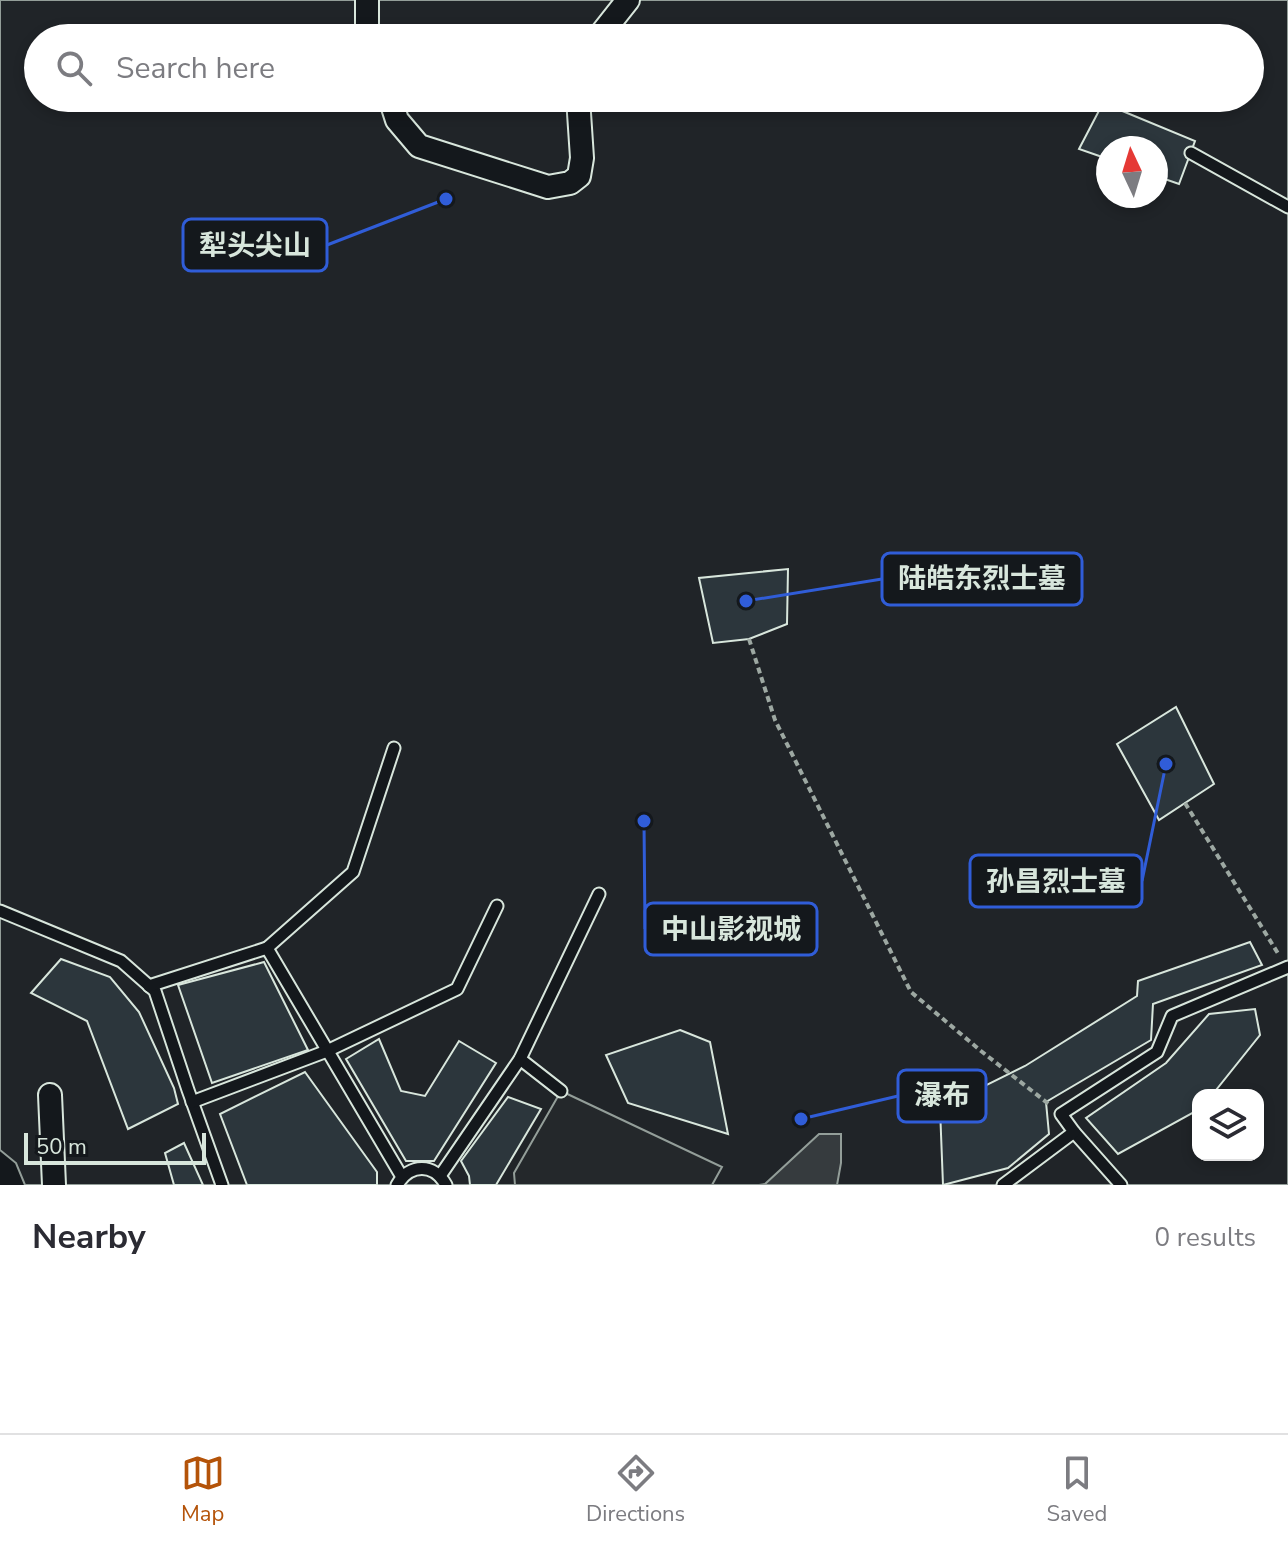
<!DOCTYPE html>
<meta charset="utf-8">
<style>
body{margin:0;font-family:"Nunito Sans","Noto Sans SC",sans-serif;background:#f2f2f3;color:#2b2b33}
.controls{position:absolute;right:24px;bottom:24px;display:grid;overflow:hidden;border-radius:16px;box-shadow:0 4px 12px #0003}
.controls button{width:72px;height:72px;display:grid;place-items:center;padding:0;border:0;border-bottom:2px solid #e1e1e2;background:#fff;color:#2b2b33;font:40px sans-serif}
.compass{position:absolute;left:1096px;top:136px;width:72px;height:72px;border-radius:50%;background:#fff;box-shadow:0 4px 12px #0003;rotate:356deg}
.scale{position:absolute;left:24px;bottom:20px;width:182px;box-sizing:border-box;padding-left:8px;border:4px solid #d8e6dc;border-top:0;font-size:22px;line-height:28px;white-space:nowrap;color:#d8e6dc;-webkit-text-stroke:6px #14181c;paint-order:stroke}
.list{margin:0;padding:0;list-style:none}
h2{display:flex;justify-content:space-between;align-items:center;height:104px;margin:0;padding:0 32px;font-size:34px}
h2 small{font-size:26px;font-weight:400;color:#7c7c81}
.icon{flex:none;width:44px;height:44px;fill:none;stroke:currentColor;stroke-width:2;stroke-linecap:round;stroke-linejoin:round}
.map{position:relative;flex:none;width:1288px;height:1185px;overflow:hidden}
.search{position:absolute;background:#fff;box-shadow:0 4px 12px #0003;left:24px;right:24px;top:24px;height:88px;display:flex;align-items:center;gap:20px;box-sizing:border-box;padding:0 28px;border-radius:44px;color:#7c7c81;font-size:30px}
.sheet{height:248px;background:#fff}
nav{display:flex;justify-content:space-around;align-items:center;box-sizing:border-box;height:112px;border-top:2px solid #e1e1e2;background:#fff;font-size:22px;color:#7c7c81}
nav a{display:grid;justify-items:center;gap:4px}
nav .on{color:#b45309}
.map>svg:first-child{display:block}
</style>
<div class="map">
<svg width="1288" height="1185" viewBox="0 0 1288 1185">
<rect width="100%" height="100%" fill="#14181c"/>
<path fill="#202428" stroke="#939e99" stroke-width="2" fill-rule="evenodd" d="M0 0H1288V1185H25L16 1163 0 1150ZM38 38H1250V98H38ZM1108 148H1156V196H1108ZM1198 1095H1258V1155H1198Z"/>
<polygon fill="#24282b" stroke="#939e99" stroke-width="2" points="561,1091 722,1167 712,1185 515,1185 514,1173"/>
<polygon fill="#363b3e" stroke="#939e99" stroke-width="2" points="819,1134 841,1134 841,1163 837,1185 759,1185 765,1184"/>
<g fill="#2c363c" stroke="#d8e6dc" stroke-width="2">
<polygon points="1103,103 1195,141 1179,184 1156,176 1156,148 1108,148 1108,159 1079,149"/>
<polygon points="788,569 787,624 749,639 713,643 699,578"/>
<polygon points="1176,707 1214,784 1159,820 1117,744"/>
<polygon points="1250,942 1262,965 1153,1004 1151,1040 1046,1102 1049,1134 1008,1168 943,1185 940,1108 1025,1066 1137,996 1138,981"/>
<polygon points="61,959 110,977 139,1012 174,1088 178,1104 128,1129 87,1021 31,993"/>
<polygon points="264,962 308,1050 212,1083 178,985"/>
<polygon points="1255,1009 1260,1035 1212,1095 1198,1095 1198,1110 1118,1154 1086,1118 1166,1063 1209,1014"/>
<polygon points="680,1030 710,1042 728,1134 628,1103 606,1055"/>
<polygon points="379,1039 401,1091 425,1096 459,1041 496,1063 434,1161 406,1161 346,1059"/>
<polygon points="305,1072 377,1172 377,1185 247,1185 220,1114"/>
<polygon points="508,1097 541,1109 496,1185 470,1185 469,1176 461,1161"/>
<polygon points="184,1143 203,1185 174,1185 165,1153"/>
</g>
<g fill="none" stroke-linecap="round" stroke-linejoin="round">
<g stroke="#d8e6dc" stroke-width="15">
<g id="lane">
<polyline points="1191,153 1288,207"/>
<polyline points="0,911 121,961 155,991 188,1090 222,1185"/>
<polyline points="267,948 353,872 394,748"/>
<polyline points="149,986 267,948 402,1177"/>
<polyline points="520,1059 561,1091"/>
<polyline points="192,1102 327,1051 457,989 497,906"/>
<polyline points="1074,1132 1121,1185"/>
<polyline points="440,1176 520,1059 599,894"/>
<path d="M397 1185C410 1163 434 1163 446 1185"/>
<polyline points="1003,1185 1074,1132 1061,1114 1157,1052 1172,1016 1288,967"/>
</g>
</g>
<g stroke="#d8e6dc" stroke-width="26">
<g id="street">
<polyline points="367,0 367,30 370,38"/>
<polyline points="598,38 628,0"/>
<polyline points="390,98 397,120 419,146 548,187 570,183 579,176 582,158 578,98"/>
<polyline points="50,1095 54,1185"/>
</g>
</g>
<g stroke="#9da8a2" stroke-width="4" stroke-dasharray="6 4" stroke-linecap="butt">
<polyline points="749,639 775,720 911,992 981,1051 1050,1105"/>
<polyline points="1185,803 1279,955"/>
</g>
<use href="#lane" stroke="#14181c" stroke-width="11"/>
<use href="#street" stroke="#14181c" stroke-width="22"/>
</g>
<path fill="none" stroke="#305dd8" stroke-width="3" d="M446 199L327 245M746 601L882 579M1166 764L1142 881M644 821L645 929M801 1119L898 1096"/>
<g fill="#305dd8" stroke="#14181c" stroke-width="3">
<circle cx="446" cy="199" r="8"/>
<circle cx="746" cy="601" r="8"/>
<circle cx="1166" cy="764" r="8"/>
<circle cx="644" cy="821" r="8"/>
<circle cx="801" cy="1119" r="8"/>
</g>
<g fill="#14181c" stroke="#305dd8" stroke-width="3">
<rect x="183" y="219" width="144" height="52" rx="8"/>
<rect x="882" y="553" width="200" height="52" rx="8"/>
<rect x="970" y="855" width="172" height="52" rx="8"/>
<rect x="645" y="903" width="172" height="52" rx="8"/>
<rect x="898" y="1070" width="88" height="52" rx="8"/>
</g>
<g font-size="28" text-anchor="middle" font-weight="bold" fill="#d8e6dc">
<text x="255" y="255">犁头尖山</text>
<text x="982" y="588">陆皓东烈士墓</text>
<text x="1056" y="891">孙昌烈士墓</text>
<text x="731" y="939">中山影视城</text>
<text x="942" y="1105">瀑布</text>
</g>
</svg>
<div class="controls">
<button><svg class="icon" aria-label="layers" viewBox="0 0 24 24"><path d="M12 4l9 5-9 5-9-5zM3 14l9 5 9-5"/></svg></button>
</div>
<svg class="compass" viewBox="-18 -18 36 36"><path d="M0-13l5 13h-10z" fill="#e53935"/><path d="M0 13l5-13h-10z" fill="#7c7c81"/></svg>
<div class="scale">50 m</div>
<div class="search"><svg class="icon" aria-label="search" viewBox="0 0 24 24"><circle cx="10" cy="10" r="6"/><path d="M15 15l6 6"/></svg>Search here</div>
</div>
<section class="sheet">
<h2>Nearby<small>0 results</small></h2>
<ul class="list">
</ul>
</section>
<nav>
<a class="on"><svg class="icon" aria-label="map" viewBox="0 0 24 24"><path d="M3 6l6-2 6 2 6-2v14l-6 2-6-2-6 2zM9 4v14M15 6v14"/></svg>Map</a>
<a><svg class="icon" aria-label="directions" viewBox="0 0 24 24"><path d="M12 3l9 9-9 9-9-9zM9 14v-3h6M13 9l2 2-2 2"/></svg>Directions</a>
<a><svg class="icon" aria-label="saved" viewBox="0 0 24 24"><path d="M7 4h10v16l-5-4-5 4z"/></svg>Saved</a>
</nav>
